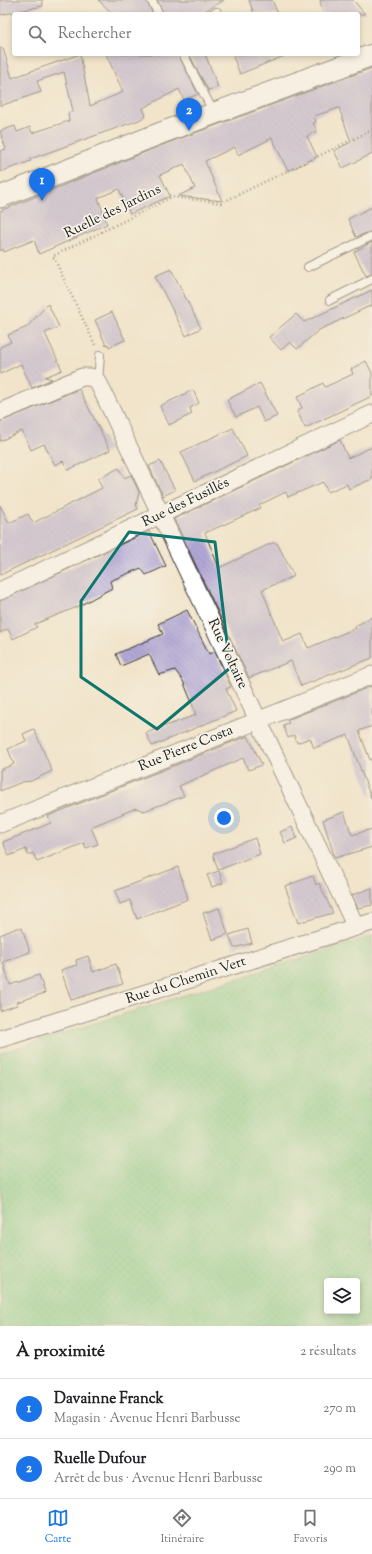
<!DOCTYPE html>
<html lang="fr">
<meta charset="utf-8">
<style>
body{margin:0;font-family:"Sorts Mill Goudy",serif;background:#f2f2f2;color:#202124}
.controls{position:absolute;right:12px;bottom:12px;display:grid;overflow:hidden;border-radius:4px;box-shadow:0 2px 6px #0003}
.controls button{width:36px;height:36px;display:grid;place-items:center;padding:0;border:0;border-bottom:1px solid #e0e0e0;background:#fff;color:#202124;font:20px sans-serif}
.you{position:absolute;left:224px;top:818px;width:14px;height:14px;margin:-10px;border:3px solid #fff;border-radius:50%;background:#1a73e8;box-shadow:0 0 0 6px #1a73e833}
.badge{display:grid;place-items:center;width:26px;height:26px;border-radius:50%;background:#1a73e8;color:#fff;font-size:13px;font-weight:700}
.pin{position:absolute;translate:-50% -33px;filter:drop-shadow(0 1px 2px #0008)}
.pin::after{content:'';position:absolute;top:21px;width:14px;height:12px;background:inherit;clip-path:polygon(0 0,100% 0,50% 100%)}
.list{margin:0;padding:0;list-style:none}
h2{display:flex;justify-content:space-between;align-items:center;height:52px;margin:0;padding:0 16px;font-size:17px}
h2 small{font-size:13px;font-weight:400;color:#757577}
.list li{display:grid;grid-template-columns:26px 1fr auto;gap:12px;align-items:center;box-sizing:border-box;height:60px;padding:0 16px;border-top:1px solid #e0e0e0}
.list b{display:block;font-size:15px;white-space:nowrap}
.list p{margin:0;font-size:13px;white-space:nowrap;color:#757577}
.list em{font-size:13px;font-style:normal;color:#757577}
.icon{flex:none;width:22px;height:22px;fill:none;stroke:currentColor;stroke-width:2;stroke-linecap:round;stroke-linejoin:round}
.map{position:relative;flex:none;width:372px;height:1326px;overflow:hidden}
.search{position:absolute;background:#fff;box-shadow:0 2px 6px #0003;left:12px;right:12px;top:12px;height:44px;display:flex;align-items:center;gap:10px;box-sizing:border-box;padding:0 14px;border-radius:4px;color:#757577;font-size:15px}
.sheet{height:172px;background:#fff}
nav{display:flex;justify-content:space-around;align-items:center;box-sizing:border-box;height:56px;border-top:1px solid #e0e0e0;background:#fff;font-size:11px;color:#757577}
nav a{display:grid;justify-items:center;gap:2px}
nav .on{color:#1a73e8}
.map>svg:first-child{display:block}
</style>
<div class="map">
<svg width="372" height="1326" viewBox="0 0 372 1326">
<defs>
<pattern id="grass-dots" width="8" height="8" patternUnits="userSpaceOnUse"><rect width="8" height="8" fill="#85cf8c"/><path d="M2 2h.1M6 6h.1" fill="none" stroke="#72b178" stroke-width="1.8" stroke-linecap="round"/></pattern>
<pattern id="building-back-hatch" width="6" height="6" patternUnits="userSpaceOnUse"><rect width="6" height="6" fill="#b2a7d5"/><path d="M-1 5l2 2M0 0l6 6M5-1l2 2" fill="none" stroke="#988fb6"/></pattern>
</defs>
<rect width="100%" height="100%" fill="#f7f3e8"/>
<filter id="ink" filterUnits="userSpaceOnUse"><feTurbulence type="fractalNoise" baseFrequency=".025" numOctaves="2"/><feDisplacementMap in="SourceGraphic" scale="8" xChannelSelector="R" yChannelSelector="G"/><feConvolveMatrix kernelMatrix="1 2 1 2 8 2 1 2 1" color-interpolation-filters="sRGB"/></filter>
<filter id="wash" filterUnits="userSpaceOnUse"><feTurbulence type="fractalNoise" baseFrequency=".012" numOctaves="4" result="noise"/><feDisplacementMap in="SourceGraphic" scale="16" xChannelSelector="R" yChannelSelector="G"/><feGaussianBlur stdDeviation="0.9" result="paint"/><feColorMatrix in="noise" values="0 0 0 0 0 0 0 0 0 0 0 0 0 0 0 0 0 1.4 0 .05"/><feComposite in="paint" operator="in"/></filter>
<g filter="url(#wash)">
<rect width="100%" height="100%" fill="#f1e4ca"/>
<path fill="url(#grass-dots)" stroke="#507654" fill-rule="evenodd" d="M372 936V1326H0V1053ZM327 1281H357V1311H327Z"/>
<g id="blocks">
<g fill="url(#building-back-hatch)">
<polygon points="0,0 42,0 43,6 0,15"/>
<polygon points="98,0 146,0 153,14 113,14"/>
<polygon points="157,0 224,0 199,14 164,14"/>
<polygon points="249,0 272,0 278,14 254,14"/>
<polygon points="320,0 353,0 365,14 323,14"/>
<polygon points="0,48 3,48 12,78 80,54 90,106 123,92 106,54 178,54 198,94 184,100 179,89 143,108 146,116 139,120 30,159 31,161 0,172 0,151 6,149 0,131 15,126 17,132 30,127 32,133 69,121 68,113 73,111 64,72 37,81 41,92 0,106"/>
<polygon points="189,54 205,54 218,87 208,90"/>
<polygon points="232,54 289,54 240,74"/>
<polygon points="372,68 372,154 343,168 334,151 351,142 339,108 314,116 316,122 313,123 317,131 307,136 317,157 288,171 272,138 238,155 235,147 205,161 222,201 178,196 195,188 184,164 160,175 170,196 130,214 119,189 98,198 107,224 39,254 34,240 4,252 3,249 0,251 0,211 165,144"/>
<polygon points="372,207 372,231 356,237 348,219"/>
<polygon points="372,242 372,274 366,276 354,252"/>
<polygon points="171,269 201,328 186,336 155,276"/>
<polygon points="372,290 372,305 319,330 297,349 290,342 281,350 269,337 296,314 304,322"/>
<polygon points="48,304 59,327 45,333 62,370 45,377 52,379 32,388 21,364 0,374 0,347 11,342 8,335 27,327"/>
<polygon points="112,312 125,340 109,347 108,344 106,345 95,320"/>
<polygon points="366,361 372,373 372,396 305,428 297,411 302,408 297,397 323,383 325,387 353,374 351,369"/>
<polygon points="260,383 277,416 264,422 257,407 236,417 227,400"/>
<polygon points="79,389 110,450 68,470 63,461 55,465 44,444 31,450 22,431 0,441 0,422"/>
<polygon points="193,390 199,403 190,408 192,414 169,425 160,406"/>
<polygon points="233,428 247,456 195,481 181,452"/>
<polygon points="340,440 348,458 372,447 372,479 349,489 347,484 328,492 323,482 288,497 286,492 259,505 261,508 205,533 219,568 272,543 277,543 294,576 262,590 283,642 302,634 308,648 356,628 355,626 372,617 372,658 301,686 291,661 249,678 174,519"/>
<polygon points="160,461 175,490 163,496 149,466"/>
<polygon points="119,468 124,478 131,475 139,492 136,505 138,509 0,575 0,505 9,523 28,514 33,523 102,488 98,479"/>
<polygon points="149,531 166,566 146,575 141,568 110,581 112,588 77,607 35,624 37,627 13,639 8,629 0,633 0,601"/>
<polygon points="187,610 209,654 215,652 231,687 226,689 236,711 152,746 146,733 196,715 190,698 183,681 175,670 159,675 149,654 121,666 116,654 163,634 158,624"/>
<polygon points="372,686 372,726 359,731 370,760 372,759 371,798 348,735 314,748 310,738 297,743 294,735 288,738 283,725 289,723 287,720"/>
<polygon points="34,729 52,771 31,781 22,782 0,791 0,770 14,764 8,749 26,741 23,734"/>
<polygon points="248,736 262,765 248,770 243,758 179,786 184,796 144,811 136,808 91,827 98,844 86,848 84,843 37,862 33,853 28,855 26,849 9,856 3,842 51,823 48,816"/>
<polygon points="344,812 352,835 372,829 372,847 335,858 323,820"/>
<polygon points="292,827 297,838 285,843 280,832"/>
<polygon points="255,838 260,854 218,870 213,854"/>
<polygon points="178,867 188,899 137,919 130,900 120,904 115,891"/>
<polygon points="219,871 223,883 212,887 207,875"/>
<polygon points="313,876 316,885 319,883 333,913 298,923 285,886"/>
<polygon points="372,888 372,905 358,908 352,895"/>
<polygon points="219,908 228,934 212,940 203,913"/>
<polygon points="17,928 22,928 30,952 3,962 10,985 39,975 45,993 17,1002 17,1005 0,1011 0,935"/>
<polygon points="248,929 252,943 234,948 229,935"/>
<polygon points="88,956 93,972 116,964 123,984 71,1000 61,970 77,965 76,960"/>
</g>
</g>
</g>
<g filter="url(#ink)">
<use href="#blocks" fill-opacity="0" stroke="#3c3a36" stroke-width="1"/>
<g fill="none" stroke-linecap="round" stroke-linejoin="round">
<g stroke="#3c3a36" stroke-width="10">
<g id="service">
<polyline points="151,0 159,14"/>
<polyline points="212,14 217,12"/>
<polyline points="183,54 214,113"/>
<polyline points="308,267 372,236"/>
<polyline points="330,300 372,279"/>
<polyline points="98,382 100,355"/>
</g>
</g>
<g stroke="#3c3a36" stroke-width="19">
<g id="minor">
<polyline points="0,412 82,377 91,377 98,382 356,927"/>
<polyline points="0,591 372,414"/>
<polyline points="0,824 372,675"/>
<polyline points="0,1039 372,922"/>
</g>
</g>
<g stroke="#3c3a36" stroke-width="23">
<polyline id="tertiary" points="0,197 161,133 372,55"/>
</g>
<polyline stroke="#3c3a36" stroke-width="2.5" stroke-dasharray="1 3" stroke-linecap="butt" points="95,345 53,256 172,197 221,203 372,130"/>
<use href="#service" stroke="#fff" stroke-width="8"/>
<use href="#minor" stroke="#fff" stroke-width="17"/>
<use href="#tertiary" stroke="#fff" stroke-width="21"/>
</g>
</g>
<path d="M0 0H372V1326H0ZM129 532 215 542 230 668 157 729 81 677V601Z" fill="#f1e4ca" fill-opacity=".55" fill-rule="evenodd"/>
<path fill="none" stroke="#0f766e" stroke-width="3" stroke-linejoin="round" d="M129 532 215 542 230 668 157 729 81 677V601Z"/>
<g text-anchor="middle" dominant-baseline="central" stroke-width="3.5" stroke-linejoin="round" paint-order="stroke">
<g font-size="14" fill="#1c1c1c" stroke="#f7f3e8">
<text transform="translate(113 212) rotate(-26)">Ruelle des Jardins</text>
<text transform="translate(186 503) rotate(-26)">Rue des Fusillés</text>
<text transform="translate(227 654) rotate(65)">Rue Voltaire</text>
<text transform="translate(186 749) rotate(-22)">Rue Pierre Costa</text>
<text transform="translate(186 981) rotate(-18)">Rue du Chemin Vert</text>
</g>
</g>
</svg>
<div class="controls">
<button><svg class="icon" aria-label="layers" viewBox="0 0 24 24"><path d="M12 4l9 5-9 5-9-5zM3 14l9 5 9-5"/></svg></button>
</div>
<div class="you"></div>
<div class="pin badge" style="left:42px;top:201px">1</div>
<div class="pin badge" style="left:189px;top:131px">2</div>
<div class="search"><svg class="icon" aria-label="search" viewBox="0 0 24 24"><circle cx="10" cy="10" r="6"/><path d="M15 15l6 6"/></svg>Rechercher</div>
</div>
<section class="sheet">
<h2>À proximité<small>2 résultats</small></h2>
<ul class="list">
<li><span class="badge">1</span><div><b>Davainne Franck</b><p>Magasin · Avenue Henri Barbusse</p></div><em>270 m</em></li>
<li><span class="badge">2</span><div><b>Ruelle Dufour</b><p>Arrêt de bus · Avenue Henri Barbusse</p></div><em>290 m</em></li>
</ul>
</section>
<nav>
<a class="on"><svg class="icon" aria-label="map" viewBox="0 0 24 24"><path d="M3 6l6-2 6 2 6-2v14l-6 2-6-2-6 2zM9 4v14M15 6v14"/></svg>Carte</a>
<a><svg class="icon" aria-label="directions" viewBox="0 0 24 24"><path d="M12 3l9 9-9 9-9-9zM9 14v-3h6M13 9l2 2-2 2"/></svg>Itinéraire</a>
<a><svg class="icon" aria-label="saved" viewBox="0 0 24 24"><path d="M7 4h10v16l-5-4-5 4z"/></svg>Favoris</a>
</nav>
